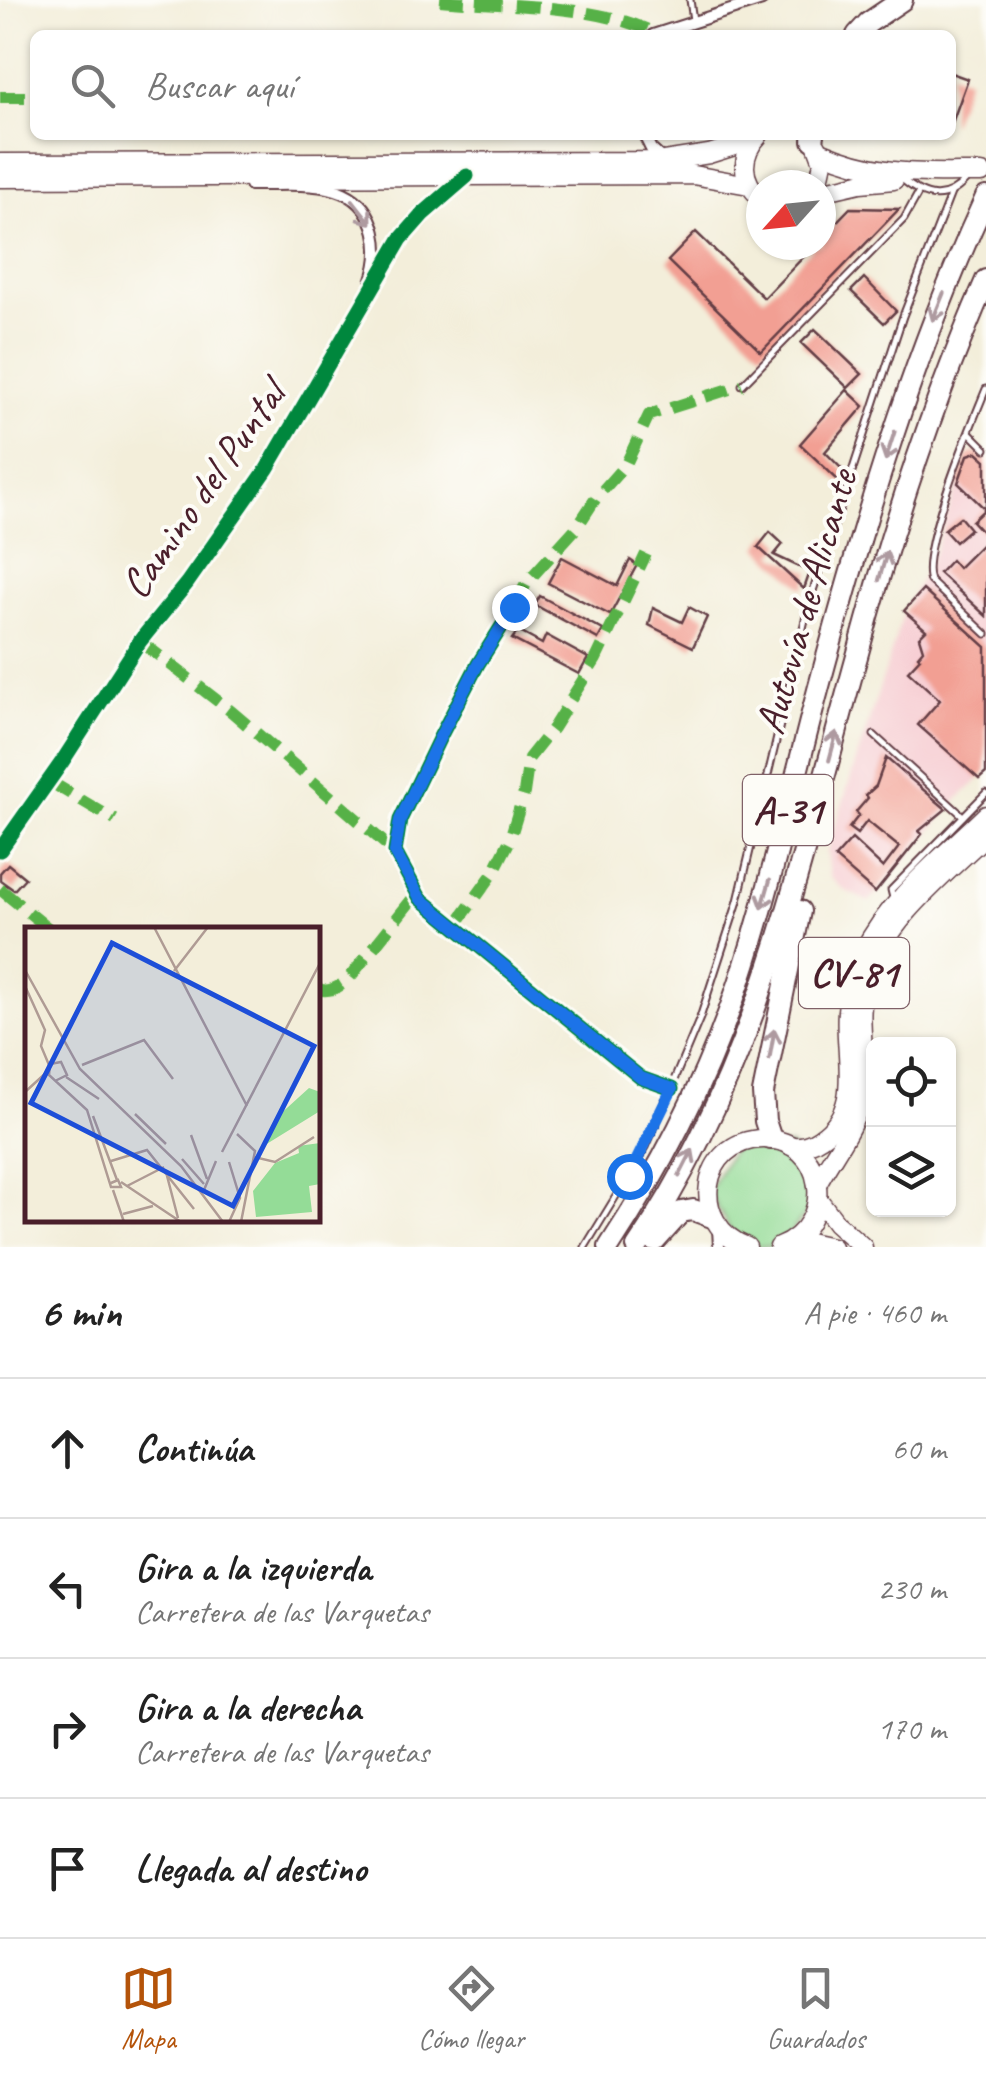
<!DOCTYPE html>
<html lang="es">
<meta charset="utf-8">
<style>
body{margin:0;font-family:Caveat,sans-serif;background:#f6f6f6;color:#222}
.controls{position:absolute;right:30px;bottom:30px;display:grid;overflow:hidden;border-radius:15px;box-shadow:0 2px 8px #0004}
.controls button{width:90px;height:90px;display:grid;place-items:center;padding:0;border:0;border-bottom:2px solid #e0e0e0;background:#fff;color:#222;font:50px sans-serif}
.compass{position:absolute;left:746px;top:170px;width:90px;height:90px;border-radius:50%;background:#fff;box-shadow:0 2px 8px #0004;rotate:243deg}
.stop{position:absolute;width:30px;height:30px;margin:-22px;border:8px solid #1a73e8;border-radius:50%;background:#fff}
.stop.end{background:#1a73e8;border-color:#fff;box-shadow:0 2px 10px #0008}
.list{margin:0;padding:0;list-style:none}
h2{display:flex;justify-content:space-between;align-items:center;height:130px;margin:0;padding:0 40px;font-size:42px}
h2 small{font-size:32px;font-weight:400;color:#767676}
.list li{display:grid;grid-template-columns:65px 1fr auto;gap:30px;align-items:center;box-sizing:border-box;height:140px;padding:0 40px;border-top:2px solid #e0e0e0}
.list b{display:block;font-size:38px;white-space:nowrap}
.list p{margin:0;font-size:32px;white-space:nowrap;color:#767676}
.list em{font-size:32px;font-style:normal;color:#767676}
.icon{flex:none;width:55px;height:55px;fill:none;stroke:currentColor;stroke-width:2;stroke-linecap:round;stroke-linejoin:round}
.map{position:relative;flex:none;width:986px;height:1247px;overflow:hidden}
.search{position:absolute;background:#fff;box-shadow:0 2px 8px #0004;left:30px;right:30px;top:30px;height:110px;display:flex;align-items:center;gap:25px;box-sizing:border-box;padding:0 35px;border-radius:15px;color:#767676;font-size:38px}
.sheet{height:690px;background:#fff}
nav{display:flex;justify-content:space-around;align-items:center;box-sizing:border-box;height:140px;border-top:2px solid #e0e0e0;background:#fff;font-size:28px;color:#767676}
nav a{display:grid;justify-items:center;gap:5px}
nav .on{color:#b45309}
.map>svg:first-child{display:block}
</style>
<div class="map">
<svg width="986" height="1247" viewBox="0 0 986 1247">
<rect width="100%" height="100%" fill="#fdfcf7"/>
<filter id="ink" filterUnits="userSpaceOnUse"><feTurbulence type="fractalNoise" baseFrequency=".01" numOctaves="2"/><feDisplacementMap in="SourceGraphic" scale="20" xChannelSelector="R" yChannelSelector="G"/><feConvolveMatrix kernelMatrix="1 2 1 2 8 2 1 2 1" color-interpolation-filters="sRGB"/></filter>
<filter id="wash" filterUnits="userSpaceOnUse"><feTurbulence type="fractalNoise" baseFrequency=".0048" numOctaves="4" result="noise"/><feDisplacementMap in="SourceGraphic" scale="40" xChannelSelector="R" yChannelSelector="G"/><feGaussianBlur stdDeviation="2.25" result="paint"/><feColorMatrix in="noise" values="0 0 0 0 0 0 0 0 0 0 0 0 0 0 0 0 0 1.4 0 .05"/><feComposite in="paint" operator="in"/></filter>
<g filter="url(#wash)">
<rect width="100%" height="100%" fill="#f3eeda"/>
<polygon fill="#f7cfd4" points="977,452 986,460 986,773 959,798 869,902 844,890 830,877 827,852 904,611 934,553 968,455"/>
<polygon fill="#94dc97" stroke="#6f7e61" stroke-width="2.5" points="791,1146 818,1199 779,1247 747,1247 738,1244 708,1191 734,1147"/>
<g id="blocks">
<g fill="#f29f93">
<polygon points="951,73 968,79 952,123 951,123"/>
<polygon points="850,208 899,209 761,352 668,261 696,232 764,298 815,245 821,245 821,238"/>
<polygon points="864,278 896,311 884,323 851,291"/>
<polygon points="815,329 862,374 848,388 801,343"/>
<polygon points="847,390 864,406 825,452 845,472 841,483 800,444"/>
<polygon points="977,452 986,460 986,536 972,521 985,509 958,483 968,455"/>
<polygon points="960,517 970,529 955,542 944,530"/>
<polygon points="770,532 783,544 774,555 810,572 804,589 758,547"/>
<polygon points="986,540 986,616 939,573 951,560 958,568"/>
<polygon points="562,557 617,586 630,560 637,565 610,615 548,583"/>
<polygon points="923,590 986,647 986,773 979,779 918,725 940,700 908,671 920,658 918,656 923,650 919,637 926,630 904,611"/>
<polygon points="540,596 603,630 598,639 535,605"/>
<polygon points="689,607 707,617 693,647 649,625 653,608 682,622"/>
<polygon points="518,631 542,644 546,635 588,658 579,674 512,639"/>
<polygon points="886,758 946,809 919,831 922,834 875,893 835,858 852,839 883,868 899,847 867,821 857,834 849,828 859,815 856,812 868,798 866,795 876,786"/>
<polygon points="8,864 25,878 14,890 0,880 0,873"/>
</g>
</g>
</g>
<g filter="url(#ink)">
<use href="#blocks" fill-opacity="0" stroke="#633e45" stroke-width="2.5"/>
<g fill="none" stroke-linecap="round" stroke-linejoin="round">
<g stroke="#633e45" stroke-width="9">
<g id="service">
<polyline points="690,0 693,20"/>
<path d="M903 180C926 199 945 203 966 180"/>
<polyline points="742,385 904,219 919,192"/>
<path d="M986 389C972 423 918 552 930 581L986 634"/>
<polyline points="970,433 986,449"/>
<polyline points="874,735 963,816"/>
<polyline points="893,898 891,890 986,793"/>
<polyline points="585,1247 646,1147 700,1018 738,901 809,603 903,316 951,193"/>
</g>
</g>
<g stroke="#633e45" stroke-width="14">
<g id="minor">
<polyline points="653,35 762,0"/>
<polyline points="644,135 651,149 663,160"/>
<path d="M250 185C279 186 317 181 344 193 378 209 383 251 371 282"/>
<polyline points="514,607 478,664 440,737 400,820 395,852 420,898 641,1078 672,1089"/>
<polyline points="0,850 62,762 140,641 187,583 267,469 401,239 423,214 466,177"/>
<polyline points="718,1228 719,1247"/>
</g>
</g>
<g stroke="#633e45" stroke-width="21">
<g id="primary">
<path d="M759 135C740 155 740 180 761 198"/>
<polyline points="817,146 823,162 818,185"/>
<path d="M820 151C880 177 918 173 982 173"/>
<polyline points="0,163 664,161 709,154 754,140"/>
<polyline points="0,178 693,175 749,185"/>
<polyline points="821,192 860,183 894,180"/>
<path d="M791 1146C802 1147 810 1145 820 1138 865 1108 843 1055 847 1011 848 990 854 971 863 952 890 898 943 857 986 815"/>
<path d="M817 1184C832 1155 856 1127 862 1095 870 1055 852 1019 869 974 889 918 944 876 986 835"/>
<polyline points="818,1199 836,1223 863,1247"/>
<polyline points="790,1243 804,1241 832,1247"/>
<path d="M747 1247C688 1225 699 1140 763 1139 826 1138 838 1224 779 1247"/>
</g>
</g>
<g stroke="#633e45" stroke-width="24">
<g id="motorway">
<polyline points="857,35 868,23 902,0"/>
<polyline points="813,140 814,135"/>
<polyline points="771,1139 765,1121 763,1093 800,911"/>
<polyline points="655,1241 681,1212 693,1210 712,1217"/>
<path d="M609 1247C663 1165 708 1076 739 983 771 887 792 788 818 690 863 522 913 355 986 197"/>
<path d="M637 1247C757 1071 800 861 856 660 891 530 932 403 986 280"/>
</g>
</g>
<use href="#service" stroke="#fff" stroke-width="5"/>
<use href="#minor" stroke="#fff" stroke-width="10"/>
<use href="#primary" stroke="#fff" stroke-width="18"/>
<use href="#motorway" stroke="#fff" stroke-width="20"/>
<g stroke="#57b146" stroke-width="12" stroke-dasharray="25 12" stroke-linecap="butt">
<path d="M440 0C504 6 600 4 656 34"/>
<polyline points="0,97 35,97"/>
<polyline points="514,607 527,582 577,527 596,498 626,464 649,415 742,385"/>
<polyline points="140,641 232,712 395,852"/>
<polyline points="49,781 115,820"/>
<polyline points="0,889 49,929"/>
<polyline points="455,926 492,875 509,842 524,793 529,758 553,728 596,659 646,554"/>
<path d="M318 989C329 993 337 988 347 981L417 893"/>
</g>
<g stroke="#fdfcf7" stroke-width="21">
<g id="cycleway">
<polyline points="514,607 478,664 440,737 400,820 395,852 420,898 641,1078 672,1089"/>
<polyline points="0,850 62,762 140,641 187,583 267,469 401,239 423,214 467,176"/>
</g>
</g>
<use href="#cycleway" stroke="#00873e" stroke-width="15"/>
</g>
<defs><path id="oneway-shaft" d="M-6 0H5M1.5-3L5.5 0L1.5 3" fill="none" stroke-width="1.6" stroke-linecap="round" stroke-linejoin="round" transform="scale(2.5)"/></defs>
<g stroke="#ae9aa0">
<use href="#oneway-shaft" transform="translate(362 212) rotate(52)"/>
<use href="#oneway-shaft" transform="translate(938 307) rotate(112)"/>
<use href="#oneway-shaft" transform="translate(890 446) rotate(108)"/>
<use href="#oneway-shaft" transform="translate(883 566) rotate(-74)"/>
<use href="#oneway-shaft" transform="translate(833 746) rotate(-75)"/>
<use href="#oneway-shaft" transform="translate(766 894) rotate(106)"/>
<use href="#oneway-shaft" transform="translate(772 1044) rotate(-80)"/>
<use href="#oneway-shaft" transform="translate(686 1163) rotate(-63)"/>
</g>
</g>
<g fill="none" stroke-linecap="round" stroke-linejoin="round" filter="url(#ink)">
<polyline stroke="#1a73e8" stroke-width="12" points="514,607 478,664 440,737 400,820 395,852 420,898 641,1078 672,1089 629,1176"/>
</g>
<g text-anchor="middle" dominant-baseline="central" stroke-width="8" stroke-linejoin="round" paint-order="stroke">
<g fill="#fdfcf7" stroke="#806168" stroke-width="2.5">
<rect x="743" y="775" width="90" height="70" rx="8"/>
<rect x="799" y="938" width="110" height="70" rx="8"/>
</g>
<g font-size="40" font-weight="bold" fill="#4a1f2b">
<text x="788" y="810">A-31</text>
<text x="854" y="973">CV-81</text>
</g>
<g font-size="42" fill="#4a1f2b" stroke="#fdfcf7">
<text transform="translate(203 490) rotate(-55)">Camino del Puntal</text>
<text transform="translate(806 602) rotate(-74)">Autovía de Alicante</text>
</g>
</g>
<g transform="translate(25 927)">
<rect width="295" height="295" fill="#f3eeda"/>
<path d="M284 161 295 165V184L240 218 252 190ZM295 216V257L284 259 287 285 231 290 228 264 250 236 274 226 273 219Z" fill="#94dc97"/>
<path fill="none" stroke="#af9b94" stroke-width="2.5" d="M129 0 222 179M0 43 55 142 156 239 198 295M149 44 183 0M0 59 20 103 16 119 24 138M57 138 119 113 148 152M41 150 74 172M30 154 42 148 36 135 25 137 24 148 62 183 86 260H96L93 253 86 256M0 165 23 144M110 187 141 217M68 189 92 253M212 207 230 224 216 295M166 208 182 252M197 225 295 36M229 230 250 235 289 210M157 232 179 257M86 234 122 223 169 282M141 245 153 291M96 255 156 295M102 259 139 240M88 263 99 295M179 263 191 234M98 287 128 279M204 295 215 271 204 235"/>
<path fill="#1d4ed8" fill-opacity="0.15" stroke="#1d4ed8" stroke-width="5" d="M87 16 289 119 208 279 6 176Z"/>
<rect width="295" height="295" fill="none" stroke="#4a1f2b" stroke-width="5"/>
</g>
</svg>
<div class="controls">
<button><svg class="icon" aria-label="locate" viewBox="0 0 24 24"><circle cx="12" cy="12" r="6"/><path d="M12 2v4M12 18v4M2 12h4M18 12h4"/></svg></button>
<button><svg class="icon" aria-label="layers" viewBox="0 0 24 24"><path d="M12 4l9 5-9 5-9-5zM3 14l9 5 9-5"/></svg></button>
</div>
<svg class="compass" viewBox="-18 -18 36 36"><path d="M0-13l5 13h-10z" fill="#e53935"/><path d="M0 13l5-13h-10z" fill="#767676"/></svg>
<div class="stop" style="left:629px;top:1176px"></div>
<div class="stop end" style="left:514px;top:607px"></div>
<div class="search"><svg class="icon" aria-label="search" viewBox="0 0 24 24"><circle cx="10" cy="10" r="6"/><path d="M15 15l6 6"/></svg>Buscar aquí</div>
</div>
<section class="sheet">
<h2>6 min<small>A pie · 460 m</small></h2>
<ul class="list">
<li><svg class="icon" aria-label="ahead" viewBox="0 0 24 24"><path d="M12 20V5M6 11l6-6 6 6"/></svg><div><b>Continúa</b></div><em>60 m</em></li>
<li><svg class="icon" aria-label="left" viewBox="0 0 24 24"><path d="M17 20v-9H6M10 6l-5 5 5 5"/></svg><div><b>Gira a la izquierda</b><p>Carretera de las Varquetas</p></div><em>230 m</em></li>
<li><svg class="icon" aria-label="right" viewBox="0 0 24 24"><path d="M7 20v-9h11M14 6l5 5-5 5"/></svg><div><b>Gira a la derecha</b><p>Carretera de las Varquetas</p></div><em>170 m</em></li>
<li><svg class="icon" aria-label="arrive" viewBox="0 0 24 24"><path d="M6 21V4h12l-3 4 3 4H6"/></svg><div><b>Llegada al destino</b></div></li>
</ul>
</section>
<nav>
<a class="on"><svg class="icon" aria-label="map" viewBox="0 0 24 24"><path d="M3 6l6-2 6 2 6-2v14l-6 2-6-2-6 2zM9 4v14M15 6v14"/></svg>Mapa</a>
<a><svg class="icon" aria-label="directions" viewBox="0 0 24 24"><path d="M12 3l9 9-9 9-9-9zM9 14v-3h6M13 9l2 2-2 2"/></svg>Cómo llegar</a>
<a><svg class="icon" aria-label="saved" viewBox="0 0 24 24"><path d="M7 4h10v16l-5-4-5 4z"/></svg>Guardados</a>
</nav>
